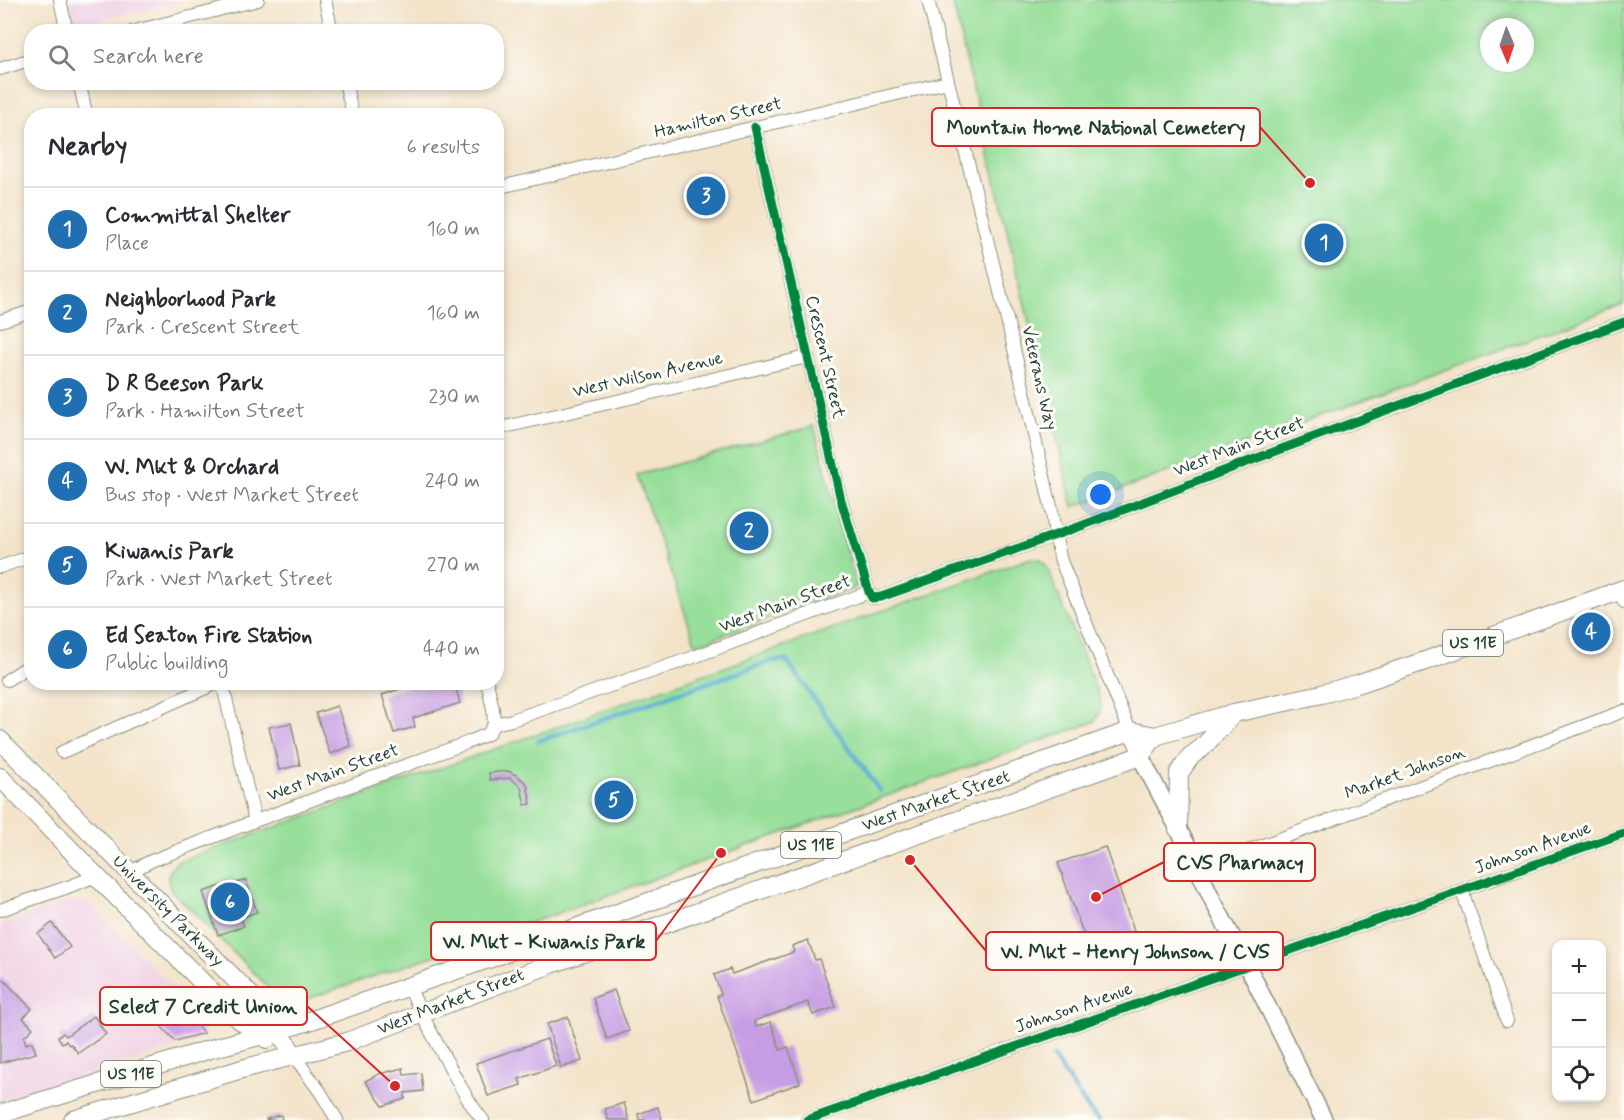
<!DOCTYPE html>
<meta charset="utf-8">
<style>
body{margin:0;font-family:Mynerve,sans-serif;background:#f2f2f3;color:#2b2b33}
.controls{position:absolute;right:18px;bottom:18px;display:grid;overflow:hidden;border-radius:12px;box-shadow:0 3px 9px #0003}
.controls button{width:54px;height:54px;display:grid;place-items:center;padding:0;border:0;border-bottom:2px solid #e1e1e2;background:#fff;color:#2b2b33;font:30px sans-serif}
.compass{position:absolute;left:1480px;top:18px;width:54px;height:54px;border-radius:50%;background:#fff;box-shadow:0 3px 9px #0003;rotate:178deg}
.you{position:absolute;left:1101px;top:495px;width:21px;height:21px;margin:-15px;border:4px solid #fff;border-radius:50%;background:#1a73e8;box-shadow:0 0 0 9px #1a73e833}
.badge{display:grid;place-items:center;width:39px;height:39px;border-radius:50%;background:#1f6fb2;color:#fff;font-size:20px;font-weight:700}
.pin{position:absolute;translate:-50% -50%;border:3px solid #fff;box-shadow:0 2px 6px #0006}
.list{margin:0;padding:0;list-style:none}
h2{display:flex;justify-content:space-between;align-items:center;height:78px;margin:0;padding:0 24px;font-size:26px}
h2 small{font-size:20px;font-weight:400;color:#7c7c81}
.list li{display:grid;grid-template-columns:39px 1fr auto;gap:18px;align-items:center;box-sizing:border-box;height:84px;padding:0 24px;border-top:2px solid #e1e1e2}
.list b{display:block;font-size:22px;white-space:nowrap}
.list p{margin:0;font-size:20px;white-space:nowrap;color:#7c7c81}
.list em{font-size:20px;font-style:normal;color:#7c7c81}
.icon{flex:none;width:33px;height:33px;fill:none;stroke:currentColor;stroke-width:2;stroke-linecap:round;stroke-linejoin:round}
.map{position:relative;flex:none;width:1624px;height:1120px;overflow:hidden}
.search{position:absolute;background:#fff;box-shadow:0 3px 9px #0003;left:24px;top:24px;width:480px;height:66px;display:flex;align-items:center;gap:15px;box-sizing:border-box;padding:0 21px;border-radius:24px;color:#7c7c81;font-size:22px}
.panel{position:absolute;background:#fff;box-shadow:0 3px 9px #0003;left:24px;top:108px;width:480px;height:582px;border-radius:24px}
.map>svg:first-child{display:block}
</style>
<div class="map">
<svg width="1624" height="1120" viewBox="0 0 1624 1120">
<rect width="100%" height="100%" fill="#fdfcf7"/>
<filter id="ink" filterUnits="userSpaceOnUse"><feTurbulence type="fractalNoise" baseFrequency=".0167" numOctaves="2"/><feDisplacementMap in="SourceGraphic" scale="12" xChannelSelector="R" yChannelSelector="G"/><feConvolveMatrix kernelMatrix="1 2 1 2 8 2 1 2 1" color-interpolation-filters="sRGB"/></filter>
<filter id="wash" filterUnits="userSpaceOnUse"><feTurbulence type="fractalNoise" baseFrequency=".008" numOctaves="4" result="noise"/><feDisplacementMap in="SourceGraphic" scale="24" xChannelSelector="R" yChannelSelector="G"/><feGaussianBlur stdDeviation="1.35" result="paint"/><feColorMatrix in="noise" values="0 0 0 0 0 0 0 0 0 0 0 0 0 0 0 0 0 1.4 0 .05"/><feComposite in="paint" operator="in"/></filter>
<g filter="url(#wash)">
<rect width="100%" height="100%" fill="#f3e3c9"/>
<g fill="#f0d0e4">
<polygon points="69,0 186,0 75,26"/>
<polygon points="82,901 90,904 199,1012 206,1025 204,1038 0,1102 0,925 69,902"/>
</g>
<g fill="#97df9a" stroke="#5b8e67" stroke-width="1.5" fill-rule="evenodd">
<path d="M952 0H1624V304L1073 507ZM1489 27H1525V63H1489Z"/>
<polygon points="814,426 856,587 696,645 637,475"/>
<path d="M1031 558 1041 559 1048 569 1100 699C1102 709 1100 714 1094 722L547 917 290 1005 281 1000 171 890C166 878 168 871 177 862Z"/>
</g>
<g fill="none" stroke-linecap="round" stroke-linejoin="round">
<g stroke="#53a8cf" stroke-width="4.5">
<polyline points="538,741 772,661 786,660 880,791"/>
<polyline points="1053,1057 1089,1110 1099,1120"/>
</g>
</g>
<g id="blocks">
<g fill="#c69ce3">
<polygon points="1332,233 1337,246 1316,253 1312,240"/>
<polygon points="421,682 454,682 460,703 413,718 415,727 394,733 382,695"/>
<polygon points="337,706 351,746 330,754 316,713"/>
<polygon points="291,723 300,765 279,770 269,727"/>
<polygon points="508,771 518,776 527,784 531,804 525,805 521,787 510,778 490,780 489,773"/>
<polygon points="1105,847 1134,931 1088,947 1058,863"/>
<polygon points="246,880 257,912 241,918 244,926 218,935 203,892 228,884 229,886"/>
<polygon points="52,923 70,947 55,958 38,934"/>
<polygon points="808,940 815,960 819,959 836,1007 813,1015 808,1002 754,1021 756,1027 771,1022 780,1050 788,1047 800,1083 754,1100 717,996 721,994 714,975 730,969 732,974 794,952 792,946"/>
<polygon points="0,976 32,1009 23,1018 33,1028 24,1037 26,1044 32,1042 36,1053 0,1063"/>
<polygon points="614,990 629,1031 607,1039 593,998"/>
<polygon points="164,991 204,1033 175,1041 144,1008"/>
<polygon points="94,1016 106,1034 78,1053 71,1044 69,1045 66,1041 62,1043 58,1037 63,1033 66,1036"/>
<polygon points="568,1017 582,1061 561,1068 547,1024"/>
<polygon points="547,1039 556,1066 519,1079 521,1085 488,1096 476,1063"/>
<polygon points="403,1068 404,1075 421,1073 423,1091 405,1093 405,1099 383,1106 365,1081 379,1074"/>
<polygon points="624,1103 629,1120 608,1120 605,1109"/>
<polygon points="658,1107 662,1120 640,1120 638,1114"/>
<polygon points="281,1115 282,1120 266,1120 266,1119"/>
</g>
</g>
</g>
<g filter="url(#ink)">
<use href="#blocks" fill-opacity="0" stroke="#89907e" stroke-width="1.5"/>
<g fill="none" stroke-linecap="round" stroke-linejoin="round">
<g stroke="#89907e" stroke-width="14">
<g id="minor">
<polyline points="60,0 67,32"/>
<polyline points="325,0 332,32"/>
<polyline points="928,0 1010,332 1052,511 1055,535 1061,561 1140,756"/>
<polyline points="131,32 258,0"/>
<polyline points="0,69 32,59"/>
<polyline points="79,82 87,116"/>
<polyline points="345,82 353,116"/>
<polyline points="755,127 841,500 869,592 872,598 881,597 1081,526 1260,457 1624,322"/>
<polyline points="496,188 948,82"/>
<polyline points="0,321 32,311"/>
<polyline points="496,429 807,357"/>
<polyline points="0,567 32,556"/>
<polyline points="1619,591 1624,602"/>
<polyline points="7,680 32,664"/>
<polyline points="222,682 255,821"/>
<polyline points="487,682 493,709 494,724"/>
<polyline points="62,752 219,682"/>
<polyline points="1199,869 1624,711"/>
<polyline points="130,872 151,861 255,821 469,742 488,734 494,724 512,720 691,658 869,592"/>
<polyline points="1462,891 1507,1021"/>
<polyline points="0,910 68,887 96,876"/>
<path d="M409 986C421 1015 436 1042 451 1069 460 1086 470 1105 483 1120"/>
<polyline points="294,1056 321,1093 337,1120"/>
<polyline points="807,1120 1624,833"/>
</g>
</g>
<g stroke="#89907e" stroke-width="19">
<polyline id="secondary" points="1140,756 1188,847 1213,901 1247,965 1324,1120"/>
</g>
<g stroke="#89907e" stroke-width="20">
<g id="primary">
<polyline points="0,740 269,1014 294,1056"/>
<polyline points="0,777 96,876 240,1020 267,1039"/>
<polyline points="1178,829 1179,773 1191,756 1202,748 1234,713"/>
<polyline points="0,1114 214,1048 263,1035 303,1023 491,958 1130,731 1155,736 1234,713 1322,694 1360,683 1425,661 1624,589"/>
<polyline points="73,1120 242,1069 347,1042 551,964 1140,756 1155,736"/>
</g>
</g>
<use href="#minor" stroke="#fff" stroke-width="12"/>
<use href="#secondary" stroke="#fff" stroke-width="16"/>
<use href="#primary" stroke="#fff" stroke-width="18"/>
<g stroke="#fdfcf7" stroke-width="13">
<g id="cycleway">
<polyline points="755,127 841,500 869,592 872,598 881,597 1081,526 1260,457 1624,322"/>
<polyline points="807,1120 1624,833"/>
</g>
</g>
<use href="#cycleway" stroke="#00873e" stroke-width="9"/>
</g>
</g>
<g text-anchor="middle" dominant-baseline="central" stroke-width="6" stroke-linejoin="round" paint-order="stroke">
<g fill="#fdfcf7" stroke="#62766e" stroke-width="1.5">
<rect x="1443" y="630" width="60" height="26" rx="4.5"/>
<rect x="781" y="832" width="60" height="26" rx="4.5"/>
<rect x="101" y="1061" width="60" height="26" rx="4.5"/>
</g>
<g font-size="16" font-weight="bold" fill="#1f3d34">
<text x="1473" y="643">US 11E</text>
<text x="811" y="845">US 11E</text>
<text x="131" y="1074">US 11E</text>
</g>
<g font-size="18" fill="#1f3d34" stroke="#fdfcf7">
<text transform="translate(718 118) rotate(-13)">Hamilton Street</text>
<text transform="translate(825 357) rotate(77)">Crescent Street</text>
<text transform="translate(648 375) rotate(-13)">West Wilson Avenue</text>
<text transform="translate(1039 378) rotate(77)">Veterans Way</text>
<text transform="translate(1239 447) rotate(-21)">West Main Street</text>
<text transform="translate(785 604) rotate(-20)">West Main Street</text>
<text transform="translate(333 773) rotate(-20)">West Main Street</text>
<text transform="translate(1405 773) rotate(-20)">Market Johnson</text>
<text transform="translate(936 801) rotate(-19)">West Market Street</text>
<text transform="translate(1533 848) rotate(-20)">Johnson Avenue</text>
<text transform="translate(168 911) rotate(45)">University Parkway</text>
<text transform="translate(451 1002) rotate(-21)">West Market Street</text>
<text transform="translate(1074 1008) rotate(-19)">Johnson Avenue</text>
</g>
</g>
<path fill="none" stroke="#d62828" stroke-width="2" d="M1310 183L1260 127M1096 897L1164 862M721 853L656 941M910 860L986 951M395 1086L307 1006"/>
<g fill="#d62828" stroke="#fdfcf7" stroke-width="2">
<circle cx="1310" cy="183" r="6"/>
<circle cx="1096" cy="897" r="6"/>
<circle cx="721" cy="853" r="6"/>
<circle cx="910" cy="860" r="6"/>
<circle cx="395" cy="1086" r="6"/>
</g>
<g fill="#fdfcf7" stroke="#d62828" stroke-width="2">
<rect x="932" y="108" width="328" height="38" rx="6"/>
<rect x="1164" y="843" width="151" height="38" rx="6"/>
<rect x="431" y="922" width="225" height="38" rx="6"/>
<rect x="986" y="932" width="297" height="38" rx="6"/>
<rect x="100" y="987" width="207" height="38" rx="6"/>
</g>
<g font-size="20" text-anchor="middle" font-weight="bold" fill="#1f3d34">
<text x="1096" y="134">Mountain Home National Cemetery</text>
<text x="1240" y="869">CVS Pharmacy</text>
<text x="544" y="948">W. Mkt - Kiwanis Park</text>
<text x="1135" y="958">W. Mkt - Henry Johnson / CVS</text>
<text x="203" y="1013">Select 7 Credit Union</text>
</g>
</svg>
<div class="controls">
<button>+</button>
<button>−</button>
<button><svg class="icon" aria-label="locate" viewBox="0 0 24 24"><circle cx="12" cy="12" r="6"/><path d="M12 2v4M12 18v4M2 12h4M18 12h4"/></svg></button>
</div>
<svg class="compass" viewBox="-18 -18 36 36"><path d="M0-13l5 13h-10z" fill="#e53935"/><path d="M0 13l5-13h-10z" fill="#7c7c81"/></svg>
<div class="you"></div>
<div class="pin badge" style="left:1324px;top:243px">1</div>
<div class="pin badge" style="left:749px;top:531px">2</div>
<div class="pin badge" style="left:706px;top:196px">3</div>
<div class="pin badge" style="left:1591px;top:632px">4</div>
<div class="pin badge" style="left:614px;top:800px">5</div>
<div class="pin badge" style="left:230px;top:902px">6</div>
<div class="search"><svg class="icon" aria-label="search" viewBox="0 0 24 24"><circle cx="10" cy="10" r="6"/><path d="M15 15l6 6"/></svg>Search here</div>
<section class="panel">
<h2>Nearby<small>6 results</small></h2>
<ul class="list">
<li><span class="badge">1</span><div><b>Committal Shelter</b><p>Place</p></div><em>160 m</em></li>
<li><span class="badge">2</span><div><b>Neighborhood Park</b><p>Park · Crescent Street</p></div><em>160 m</em></li>
<li><span class="badge">3</span><div><b>D R Beeson Park</b><p>Park · Hamilton Street</p></div><em>230 m</em></li>
<li><span class="badge">4</span><div><b>W. Mkt &amp; Orchard</b><p>Bus stop · West Market Street</p></div><em>240 m</em></li>
<li><span class="badge">5</span><div><b>Kiwanis Park</b><p>Park · West Market Street</p></div><em>270 m</em></li>
<li><span class="badge">6</span><div><b>Ed Seaton Fire Station</b><p>Public building</p></div><em>440 m</em></li>
</ul>
</section>
</div>
